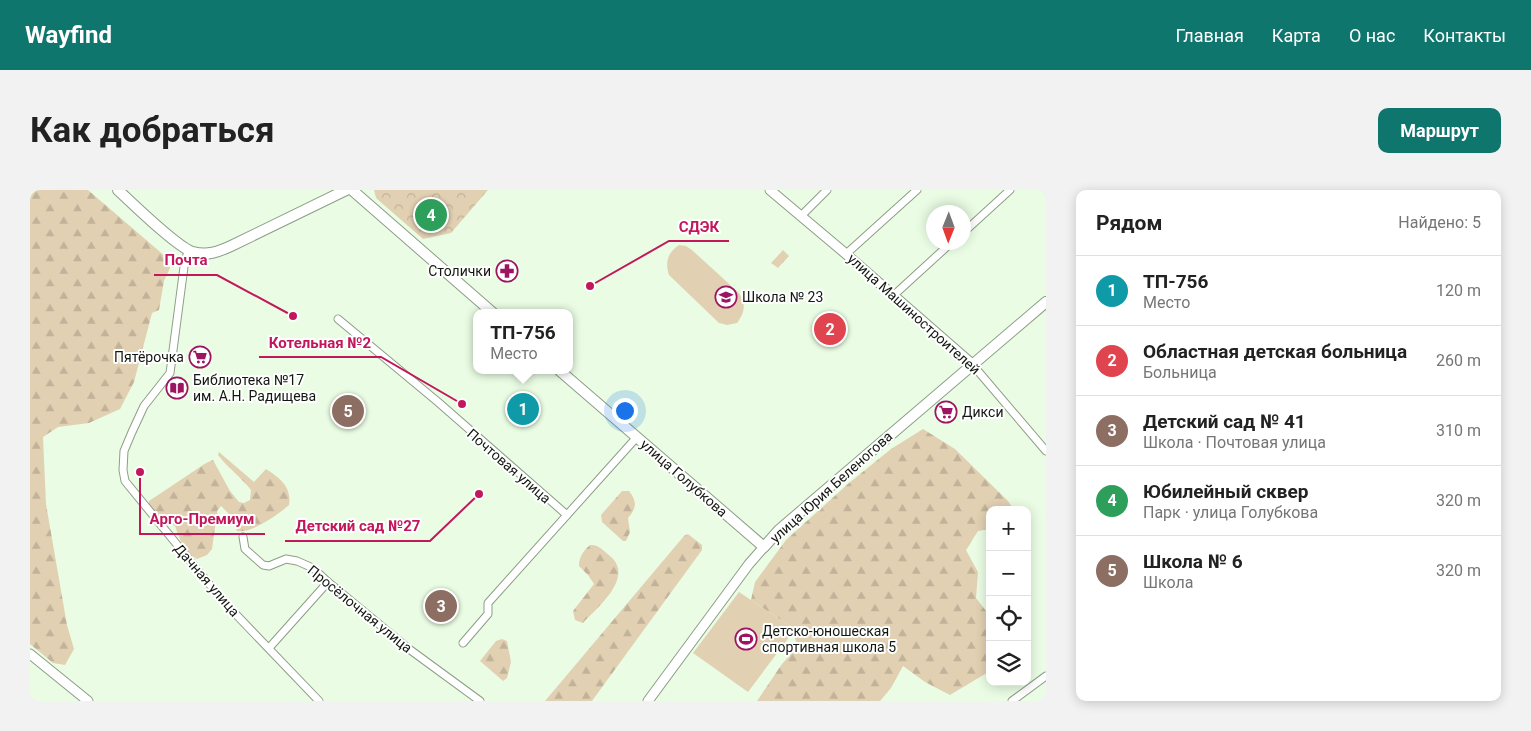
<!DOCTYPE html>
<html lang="ru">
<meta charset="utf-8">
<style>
body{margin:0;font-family:Roboto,sans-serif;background:#f2f2f2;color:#222}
.controls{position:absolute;right:15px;bottom:15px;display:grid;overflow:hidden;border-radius:10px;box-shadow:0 2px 12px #0003}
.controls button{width:45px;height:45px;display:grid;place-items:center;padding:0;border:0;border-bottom:1px solid #e0e0e0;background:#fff;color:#222;font:25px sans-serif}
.compass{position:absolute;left:896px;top:15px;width:45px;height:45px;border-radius:50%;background:#fff;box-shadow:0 2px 12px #0003;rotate:181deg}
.you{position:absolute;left:594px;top:220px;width:18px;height:18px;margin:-12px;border:4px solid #fff;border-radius:50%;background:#1a73e8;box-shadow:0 0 0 8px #1a73e833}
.badge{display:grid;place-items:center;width:32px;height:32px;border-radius:50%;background:#0f766e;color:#fff;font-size:16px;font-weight:700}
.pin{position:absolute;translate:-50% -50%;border:2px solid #fff;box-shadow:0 1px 5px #0006}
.popup{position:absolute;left:443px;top:119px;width:100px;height:65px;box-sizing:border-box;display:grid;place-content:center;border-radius:10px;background:#fff;filter:drop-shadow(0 1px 4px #0005);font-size:16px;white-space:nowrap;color:#767676}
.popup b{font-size:19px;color:#222}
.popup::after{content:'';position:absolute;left:50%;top:100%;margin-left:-10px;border:10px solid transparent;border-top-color:#fff}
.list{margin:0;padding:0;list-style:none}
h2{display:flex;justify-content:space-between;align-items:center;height:65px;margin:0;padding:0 20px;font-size:21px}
h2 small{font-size:16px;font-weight:400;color:#767676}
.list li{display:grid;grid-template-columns:32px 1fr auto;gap:15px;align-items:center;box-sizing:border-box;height:70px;padding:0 20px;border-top:1px solid #e0e0e0}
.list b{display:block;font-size:19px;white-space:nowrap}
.list p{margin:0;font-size:16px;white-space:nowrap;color:#767676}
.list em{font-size:16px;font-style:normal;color:#767676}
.icon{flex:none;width:28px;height:28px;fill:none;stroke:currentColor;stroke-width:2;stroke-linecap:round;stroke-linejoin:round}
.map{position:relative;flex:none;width:1016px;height:511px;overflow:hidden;border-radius:10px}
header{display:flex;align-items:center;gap:30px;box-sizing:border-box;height:70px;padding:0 25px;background:#0f766e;color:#fff}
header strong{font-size:24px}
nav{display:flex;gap:28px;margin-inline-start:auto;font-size:18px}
.intro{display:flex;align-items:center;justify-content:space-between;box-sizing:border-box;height:120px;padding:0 30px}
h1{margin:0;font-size:35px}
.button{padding:12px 22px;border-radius:10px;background:#0f766e;color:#fff;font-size:18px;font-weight:700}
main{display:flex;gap:30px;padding:0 30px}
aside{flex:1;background:#fff;border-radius:10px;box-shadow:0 2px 12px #0003}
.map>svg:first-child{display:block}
</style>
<header>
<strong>Wayfind</strong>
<nav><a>Главная</a><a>Карта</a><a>О нас</a><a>Контакты</a></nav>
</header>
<div class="intro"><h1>Как добраться</h1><a class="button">Маршрут</a></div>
<main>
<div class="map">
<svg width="1016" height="511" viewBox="0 0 1016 511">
<defs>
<pattern id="forest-firs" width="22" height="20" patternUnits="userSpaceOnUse" patternTransform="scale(1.25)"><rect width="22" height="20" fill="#e2d0b3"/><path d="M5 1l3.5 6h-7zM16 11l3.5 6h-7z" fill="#c1b299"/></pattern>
<pattern id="park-crowns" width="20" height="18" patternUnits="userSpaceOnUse" patternTransform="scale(1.25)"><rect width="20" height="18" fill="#e2d0b3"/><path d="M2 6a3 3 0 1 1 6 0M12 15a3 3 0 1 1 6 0" fill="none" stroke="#c1b299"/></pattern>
</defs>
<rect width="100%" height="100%" fill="#eafde4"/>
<g fill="#e2d0b3">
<path d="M649 55 656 56 662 60 709 103C717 115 714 123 707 133L697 135 689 133 639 85C635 73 637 63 649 55Z"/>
<polygon points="709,402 760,436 763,442 718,502 663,463"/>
</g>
<g fill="url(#forest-firs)">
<polygon points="0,0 58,0 136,67 140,78 134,91 129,120 122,123 104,192 90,219 59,233 28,237 13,247 16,314 37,435 44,459 35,475 23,473 0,454"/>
<polygon points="893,239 925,259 978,311 984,320 960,320 960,339 948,341 936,360 948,382 946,408 960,426 960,481 920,505 895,492 873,476 861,498 850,511 727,511 752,474 768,456 760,436 721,410 725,392 756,350 819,293 861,259"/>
<path d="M189 262 224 292 236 279C250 288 262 297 259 315 249 324 221 344 207 341L198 323 191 316 187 321 188 329 185 337 182 359 177 365 167 369C155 363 149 348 145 336 134 333 127 325 119 316V311L176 273 183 270 200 301 209 312 214 313 220 310 221 300C211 287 198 278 188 265Z"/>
<path d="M592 301H599C607 311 607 318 598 328L600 342 596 351H593L572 332 571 325Z"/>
<polygon points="658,344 672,355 672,360 562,511 515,511 654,346"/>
<path d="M560 355C568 354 574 361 580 366 605 387 568 417 553 433L545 430 543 421 564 394 558 385 549 376C549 367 553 361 560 355Z"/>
<polygon points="472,449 477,451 481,472 477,488 473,491 450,471 466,451"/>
</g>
<g fill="url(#park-crowns)">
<polygon points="344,0 458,0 421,43 393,49 346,8"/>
<polygon points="753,60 759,66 748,78 741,73"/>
</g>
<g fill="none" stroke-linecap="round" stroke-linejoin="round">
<g stroke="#8d9e87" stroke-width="9">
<g id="minor">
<polyline points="771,26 797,0"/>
<polyline points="934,42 980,0"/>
<polyline points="158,61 154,77 140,183 114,216 102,242 94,261 93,280 95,291 194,412 289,511"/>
<polyline points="816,64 887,0"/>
<polyline points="864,105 922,52"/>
<polyline points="308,129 408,212 537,325"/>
<polyline points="942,174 1016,261"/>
<polyline points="213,347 215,359 233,375 239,376 256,369 267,371 283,378 298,392 379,459 450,511"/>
<polyline points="433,453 458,424 458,413 607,247"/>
<polyline points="239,458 298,392"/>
<polyline points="982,511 1016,486"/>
</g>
</g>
<g stroke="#8d9e87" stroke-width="11">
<g id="tertiary">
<polyline points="740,0 816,64 942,174"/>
<polyline points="0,464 58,511"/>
<polyline points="618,511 719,374 734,357"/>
</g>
</g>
<g stroke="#8d9e87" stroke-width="12">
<g id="secondary">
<path d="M88 0C102 13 148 58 163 62 177 66 188 62 201 56L316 0"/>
<polyline points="322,0 463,123"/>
<polyline points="529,180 734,357 749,340 1016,112"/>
</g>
</g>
<use href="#minor" stroke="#fff" stroke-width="7"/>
<use href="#tertiary" stroke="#fff" stroke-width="9"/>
<use href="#secondary" stroke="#fff" stroke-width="10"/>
</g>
<defs>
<g id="pharmacy-ring" transform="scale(1.125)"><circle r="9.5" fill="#fff" stroke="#9d1462" stroke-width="1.5"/><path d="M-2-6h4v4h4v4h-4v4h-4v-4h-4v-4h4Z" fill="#9d1462"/></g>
<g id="school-ring" transform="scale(1.125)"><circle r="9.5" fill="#fff" stroke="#9d1462" stroke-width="1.5"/><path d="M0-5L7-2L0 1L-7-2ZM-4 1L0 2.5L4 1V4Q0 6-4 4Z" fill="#9d1462"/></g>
<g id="supermarket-ring" transform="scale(1.125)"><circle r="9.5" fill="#fff" stroke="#9d1462" stroke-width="1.5"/><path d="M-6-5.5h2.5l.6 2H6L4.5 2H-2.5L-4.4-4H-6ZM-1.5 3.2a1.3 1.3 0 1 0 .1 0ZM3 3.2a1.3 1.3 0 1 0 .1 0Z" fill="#9d1462"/></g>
<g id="library-ring" transform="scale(1.125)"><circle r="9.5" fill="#fff" stroke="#9d1462" stroke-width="1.5"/><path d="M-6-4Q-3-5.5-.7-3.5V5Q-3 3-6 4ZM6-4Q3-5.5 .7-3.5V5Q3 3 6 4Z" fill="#9d1462"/></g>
<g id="stadium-ring" transform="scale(1.125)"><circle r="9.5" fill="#fff" stroke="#9d1462" stroke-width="1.5"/><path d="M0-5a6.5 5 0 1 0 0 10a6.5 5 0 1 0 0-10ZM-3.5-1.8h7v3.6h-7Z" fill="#9d1462"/></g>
</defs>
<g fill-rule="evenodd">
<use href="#pharmacy-ring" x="477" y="81"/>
<use href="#school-ring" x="696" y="107"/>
<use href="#supermarket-ring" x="170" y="167"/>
<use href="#library-ring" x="147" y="198"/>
<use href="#supermarket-ring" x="916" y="222"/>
<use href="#stadium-ring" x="716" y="449"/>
</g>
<g text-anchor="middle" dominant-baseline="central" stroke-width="4" stroke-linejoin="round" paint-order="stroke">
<g font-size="14" fill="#121810" stroke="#fff" text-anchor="start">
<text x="461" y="81" text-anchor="end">Столички</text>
<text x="712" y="107">Школа № 23</text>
<text x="154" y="167" text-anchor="end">Пятёрочка</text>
<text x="163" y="190">Библиотека №17<tspan x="163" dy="16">им. А.Н. Радищева</tspan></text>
<text x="932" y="222">Дикси</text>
<text x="732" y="441">Детско-юношеская<tspan x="732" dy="16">спортивная школа 5</tspan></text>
</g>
<g font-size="14" fill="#121810" stroke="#fff">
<text transform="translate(884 124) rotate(42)">улица Машиностроителей</text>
<text transform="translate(479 276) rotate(41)">Почтовая улица</text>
<text transform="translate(654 288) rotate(41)">улица Голубкова</text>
<text transform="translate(801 297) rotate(-42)">улица Юрия Беленогова</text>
<text transform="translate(177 390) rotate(49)">Дачная улица</text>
<text transform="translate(330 419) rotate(39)">Просёлочная улица</text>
</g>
</g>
<path fill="none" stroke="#c2185b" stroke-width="2" d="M560 96L639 51H699M263 126L187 85H124M432 214L351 167H229M110 282L110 344H235M449 304L400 351H255"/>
<g fill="#c2185b" stroke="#fff" stroke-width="2">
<circle cx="560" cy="96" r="5"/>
<circle cx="263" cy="126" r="5"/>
<circle cx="432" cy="214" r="5"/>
<circle cx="110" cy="282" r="5"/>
<circle cx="449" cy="304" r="5"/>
</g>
<g font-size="15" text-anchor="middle" font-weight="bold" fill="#c2185b" stroke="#fff" stroke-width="4" stroke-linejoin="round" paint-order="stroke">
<text x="669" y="42">СДЭК</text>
<text x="156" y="75">Почта</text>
<text x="290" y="158">Котельная №2</text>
<text x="172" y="334">Арго-Премиум</text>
<text x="328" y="341">Детский сад №27</text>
</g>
</svg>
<div class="controls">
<button>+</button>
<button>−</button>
<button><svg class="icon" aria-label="locate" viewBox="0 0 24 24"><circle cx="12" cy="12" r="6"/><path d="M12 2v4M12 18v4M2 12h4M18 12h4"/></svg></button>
<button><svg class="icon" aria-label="layers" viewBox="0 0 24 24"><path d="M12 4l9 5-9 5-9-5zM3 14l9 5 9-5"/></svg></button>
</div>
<svg class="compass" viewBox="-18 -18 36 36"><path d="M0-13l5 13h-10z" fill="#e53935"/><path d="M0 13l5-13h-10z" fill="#767676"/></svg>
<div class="you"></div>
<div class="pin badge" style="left:493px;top:219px;background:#0f9aa8">1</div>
<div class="popup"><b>ТП-756</b>Место</div>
<div class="pin badge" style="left:800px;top:139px;background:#e0444e">2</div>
<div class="pin badge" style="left:411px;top:416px;background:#8d6e63">3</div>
<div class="pin badge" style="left:401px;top:25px;background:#2e9e5b">4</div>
<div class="pin badge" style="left:318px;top:221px;background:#8d6e63">5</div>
</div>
<aside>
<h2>Рядом<small>Найдено: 5</small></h2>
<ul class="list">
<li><span class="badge" style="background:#0f9aa8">1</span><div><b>ТП-756</b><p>Место</p></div><em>120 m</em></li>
<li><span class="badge" style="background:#e0444e">2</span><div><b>Областная детская больница</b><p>Больница</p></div><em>260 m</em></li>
<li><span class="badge" style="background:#8d6e63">3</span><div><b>Детский сад № 41</b><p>Школа · Почтовая улица</p></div><em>310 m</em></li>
<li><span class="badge" style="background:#2e9e5b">4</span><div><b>Юбилейный сквер</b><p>Парк · улица Голубкова</p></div><em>320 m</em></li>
<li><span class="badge" style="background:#8d6e63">5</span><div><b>Школа № 6</b><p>Школа</p></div><em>320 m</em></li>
</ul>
</aside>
</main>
